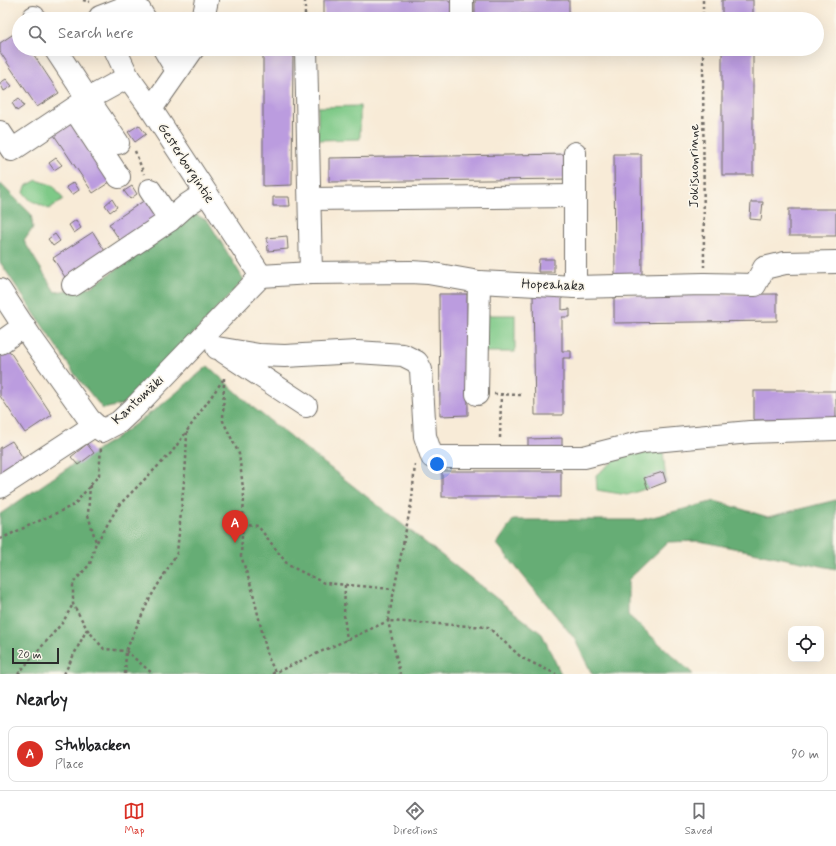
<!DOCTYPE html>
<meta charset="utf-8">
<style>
body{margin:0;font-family:Mynerve,sans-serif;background:#f2f2f2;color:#202124}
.controls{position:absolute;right:12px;bottom:12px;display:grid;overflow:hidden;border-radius:8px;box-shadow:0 4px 16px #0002}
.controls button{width:36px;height:36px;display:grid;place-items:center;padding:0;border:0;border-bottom:1px solid #e0e0e0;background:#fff;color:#202124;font:20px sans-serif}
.scale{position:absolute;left:12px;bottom:10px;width:47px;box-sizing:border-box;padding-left:4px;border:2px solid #2b2b2b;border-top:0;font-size:11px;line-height:14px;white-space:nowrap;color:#2b2b2b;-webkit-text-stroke:3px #fbf7ec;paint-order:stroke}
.you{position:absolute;left:437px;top:464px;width:14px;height:14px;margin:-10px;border:3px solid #fff;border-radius:50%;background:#1a73e8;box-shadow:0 0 0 6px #1a73e833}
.badge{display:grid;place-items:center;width:26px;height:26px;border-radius:50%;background:#d93025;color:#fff;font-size:13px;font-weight:700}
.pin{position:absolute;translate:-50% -33px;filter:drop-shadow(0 1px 2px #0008)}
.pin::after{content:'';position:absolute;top:21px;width:14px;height:12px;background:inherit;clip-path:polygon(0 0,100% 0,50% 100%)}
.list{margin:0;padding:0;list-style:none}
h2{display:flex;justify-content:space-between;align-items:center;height:52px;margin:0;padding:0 16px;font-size:17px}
h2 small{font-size:13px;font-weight:400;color:#757577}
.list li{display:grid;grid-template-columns:26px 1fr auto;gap:12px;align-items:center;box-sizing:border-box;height:56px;margin:0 8px 8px;padding:0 8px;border:1px solid #e0e0e0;border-radius:8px}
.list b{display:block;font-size:15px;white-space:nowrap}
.list p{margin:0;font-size:13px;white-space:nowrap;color:#757577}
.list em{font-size:13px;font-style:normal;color:#757577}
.icon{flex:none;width:22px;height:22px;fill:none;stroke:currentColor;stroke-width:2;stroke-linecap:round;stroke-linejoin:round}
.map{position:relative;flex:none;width:836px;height:674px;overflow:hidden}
.search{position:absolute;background:#fff;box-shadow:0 4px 16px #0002;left:12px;right:12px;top:12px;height:44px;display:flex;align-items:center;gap:10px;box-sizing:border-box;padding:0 14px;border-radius:22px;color:#757577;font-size:15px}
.sheet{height:116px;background:#fff}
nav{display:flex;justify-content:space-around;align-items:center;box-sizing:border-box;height:56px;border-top:1px solid #e0e0e0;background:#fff;font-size:11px;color:#757577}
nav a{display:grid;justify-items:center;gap:2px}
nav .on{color:#d93025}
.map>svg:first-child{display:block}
</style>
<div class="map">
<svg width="836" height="674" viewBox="0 0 836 674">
<rect width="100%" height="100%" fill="#fbf7ec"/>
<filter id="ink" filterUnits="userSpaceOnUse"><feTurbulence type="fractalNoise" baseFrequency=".025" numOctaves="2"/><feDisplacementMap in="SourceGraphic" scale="8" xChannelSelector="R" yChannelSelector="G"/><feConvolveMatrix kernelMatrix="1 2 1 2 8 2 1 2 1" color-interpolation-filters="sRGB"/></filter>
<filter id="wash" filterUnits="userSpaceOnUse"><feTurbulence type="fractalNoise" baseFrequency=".012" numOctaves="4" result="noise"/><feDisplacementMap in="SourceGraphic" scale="16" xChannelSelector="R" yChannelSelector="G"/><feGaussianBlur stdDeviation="0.9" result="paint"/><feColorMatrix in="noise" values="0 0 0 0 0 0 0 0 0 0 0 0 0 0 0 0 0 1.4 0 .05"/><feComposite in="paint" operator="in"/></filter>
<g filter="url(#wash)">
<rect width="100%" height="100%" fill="#f8ebd7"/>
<g fill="#7ec987" stroke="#547a59">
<polygon points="360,106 360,139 318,140 318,107"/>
<polygon points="37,180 54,186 63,199 49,209 30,200 24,193 26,186"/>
<rect x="484" y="315" width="31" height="37"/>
<polygon points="663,450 666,482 627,495 597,490 596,475 625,452"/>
</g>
<g fill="#66ad74" stroke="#486c50">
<polygon points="0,183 31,214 33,228 24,241 55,292 91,287 164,236 191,212 208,221 244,280 129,403 103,409 76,376 0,262"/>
<polygon points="208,366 255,409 542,634 561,674 0,674 0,514 72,465 113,440 164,403"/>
<polygon points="836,500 836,569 699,541 668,542 628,580 628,615 693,674 592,674 574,638 497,544 513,520 641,520 715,501 768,517"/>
</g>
<g id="blocks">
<g fill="#bb9cdf">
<polygon points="324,0 449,0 449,2 456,1 457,16 448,16 448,19 324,19"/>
<polygon points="475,0 569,0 569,15 521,14 521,19 475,19"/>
<rect x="722" y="0" width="31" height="19"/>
<polygon points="18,31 19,49 30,49 59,93 37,107 0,52 0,43"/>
<polygon points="263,49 293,49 292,185 263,186"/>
<rect x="722" y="49" width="31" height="126"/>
<polygon points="6,79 12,86 4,91 0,83"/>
<polygon points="19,98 24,106 17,111 12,103"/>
<polygon points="76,117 116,178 93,193 52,132"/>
<polygon points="139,125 146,134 135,142 128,132"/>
<polygon points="568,154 568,179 329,182 329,158"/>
<polygon points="614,154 641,154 642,275 615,276"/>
<polygon points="56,158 62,165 54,170 49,163"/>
<polygon points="74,182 79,190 72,195 66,187"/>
<polygon points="132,186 137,194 130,199 124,191"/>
<polygon points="273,197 289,197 290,206 273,206"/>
<polygon points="148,198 162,219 123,245 109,224"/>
<polygon points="112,199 117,207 110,212 105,205"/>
<polygon points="751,202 763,202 761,220 750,219"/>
<rect x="789" y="209" width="47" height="27"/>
<polygon points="76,220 81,228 74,233 69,225"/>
<polygon points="93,232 108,256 68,282 53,258"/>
<polygon points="55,234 60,241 53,246 48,239"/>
<polygon points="287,236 288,249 268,251 267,238"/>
<polygon points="539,259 554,259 554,272 538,272"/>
<polygon points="439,294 467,294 468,415 440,416"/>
<polygon points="533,294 562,294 562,310 570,309 570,317 562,317 562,351 571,351 571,358 563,358 563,415 535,415"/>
<polygon points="777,294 777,321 614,323 614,295"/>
<polygon points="8,349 52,415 25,433 0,396 0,354"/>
<rect x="754" y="391" width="82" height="29"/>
<polygon points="562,438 562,451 528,453 528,439"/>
<polygon points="12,441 27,464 0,481 0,448"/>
<polygon points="87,444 94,453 78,465 71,457"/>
<rect x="442" y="471" width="119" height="26"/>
<polygon points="663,472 666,482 648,489 644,478"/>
</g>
</g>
</g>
<g filter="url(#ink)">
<use href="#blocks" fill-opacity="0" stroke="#736e67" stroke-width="1"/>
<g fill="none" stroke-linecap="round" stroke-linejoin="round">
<g stroke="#736e67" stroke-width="24">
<g id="minor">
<polyline points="462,0 462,19"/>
<polyline points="34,17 35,19"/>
<polyline points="100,17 131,5 139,9 145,19"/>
<polyline points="203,19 207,0"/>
<polyline points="55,49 88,99 128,77"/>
<polyline points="115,49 128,77 151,109 261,276"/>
<polyline points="164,49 177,71"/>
<polyline points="306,49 311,273"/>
<polyline points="74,109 119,177"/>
<polyline points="151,109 193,49"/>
<polyline points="0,132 12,150 88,99 118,143"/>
<polyline points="575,153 575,287"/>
<polyline points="150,190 170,220"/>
<polyline points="310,199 575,196"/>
<polyline points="261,276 311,273 410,272 428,273 479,282 575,287 704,284 755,285 764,268 785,263 836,262"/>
<polyline points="73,285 170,220 188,204 205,193"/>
<polyline points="0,290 32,339 89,419 102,431 119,422 134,408 261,276"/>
<polyline points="0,343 24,326"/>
<polyline points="217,348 259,355 285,356 357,352 403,355 417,362 421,370 425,436 432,457 584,457 643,442 750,432 836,429"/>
<polyline points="224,352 306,406"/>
<polyline points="477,394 479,282"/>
<polyline points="0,487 95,425"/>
</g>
</g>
<g stroke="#736e67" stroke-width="2.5" stroke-dasharray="3 3" stroke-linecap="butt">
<polyline points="83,0 90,2"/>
<polyline points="305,0 305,19"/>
<polyline points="703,0 703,19"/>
<polyline points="703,49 704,267"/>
<polyline points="135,151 144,174"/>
<polyline points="224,378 223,421 239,454 244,497 241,556 252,589 268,657 276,674"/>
<polyline points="494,394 521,395"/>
<polyline points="500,438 501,395"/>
<polyline points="415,464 412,499 388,621 488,627 522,658 556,674"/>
<polyline points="90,485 88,515 96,542 90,564 73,583 73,604 87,629 104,649 126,651 153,674"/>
<polyline points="243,523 258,526 288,565 324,583 394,589"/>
<polyline points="0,539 74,505 99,475 101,448"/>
<polyline points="97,542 119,505 172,452 223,380"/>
<polyline points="345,585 344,615 347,640"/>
<polyline points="18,674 63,622 73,604"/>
<polyline points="64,674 87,629"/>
<polyline points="125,674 126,651 135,630 150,598 177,553 186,461 187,430"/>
<polyline points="272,674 388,621 400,674"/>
</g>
<use href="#minor" stroke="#fff" stroke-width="22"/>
</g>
</g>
<g text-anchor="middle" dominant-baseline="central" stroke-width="3.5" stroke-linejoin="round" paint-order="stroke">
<g font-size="14" fill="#2b2b2b" stroke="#fbf7ec">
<text transform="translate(186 163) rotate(57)">Gesterborgintie</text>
<text transform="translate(694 166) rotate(-90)">Jokisuonrinne</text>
<text transform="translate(553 285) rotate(2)">Hopeahaka</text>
<text transform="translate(138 400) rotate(-43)">Kantomäki</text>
</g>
</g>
</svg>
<div class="controls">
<button><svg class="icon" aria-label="locate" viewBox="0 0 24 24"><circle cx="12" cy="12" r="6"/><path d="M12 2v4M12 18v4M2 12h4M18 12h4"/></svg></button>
</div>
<div class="scale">20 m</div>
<div class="you"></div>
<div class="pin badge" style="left:235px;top:543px">A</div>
<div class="search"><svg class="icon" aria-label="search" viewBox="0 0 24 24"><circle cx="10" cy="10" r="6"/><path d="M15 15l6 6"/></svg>Search here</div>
</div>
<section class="sheet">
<h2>Nearby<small></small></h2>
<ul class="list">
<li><span class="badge">A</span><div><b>Stubbacken</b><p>Place</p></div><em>90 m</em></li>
</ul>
</section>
<nav>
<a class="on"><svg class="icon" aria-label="map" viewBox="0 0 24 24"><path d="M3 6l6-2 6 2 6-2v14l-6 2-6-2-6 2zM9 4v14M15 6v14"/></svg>Map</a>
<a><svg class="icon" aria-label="directions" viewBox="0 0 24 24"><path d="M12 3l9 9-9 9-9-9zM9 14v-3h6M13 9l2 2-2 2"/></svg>Directions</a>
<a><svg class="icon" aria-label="saved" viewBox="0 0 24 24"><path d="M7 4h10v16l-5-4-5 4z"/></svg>Saved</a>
</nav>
